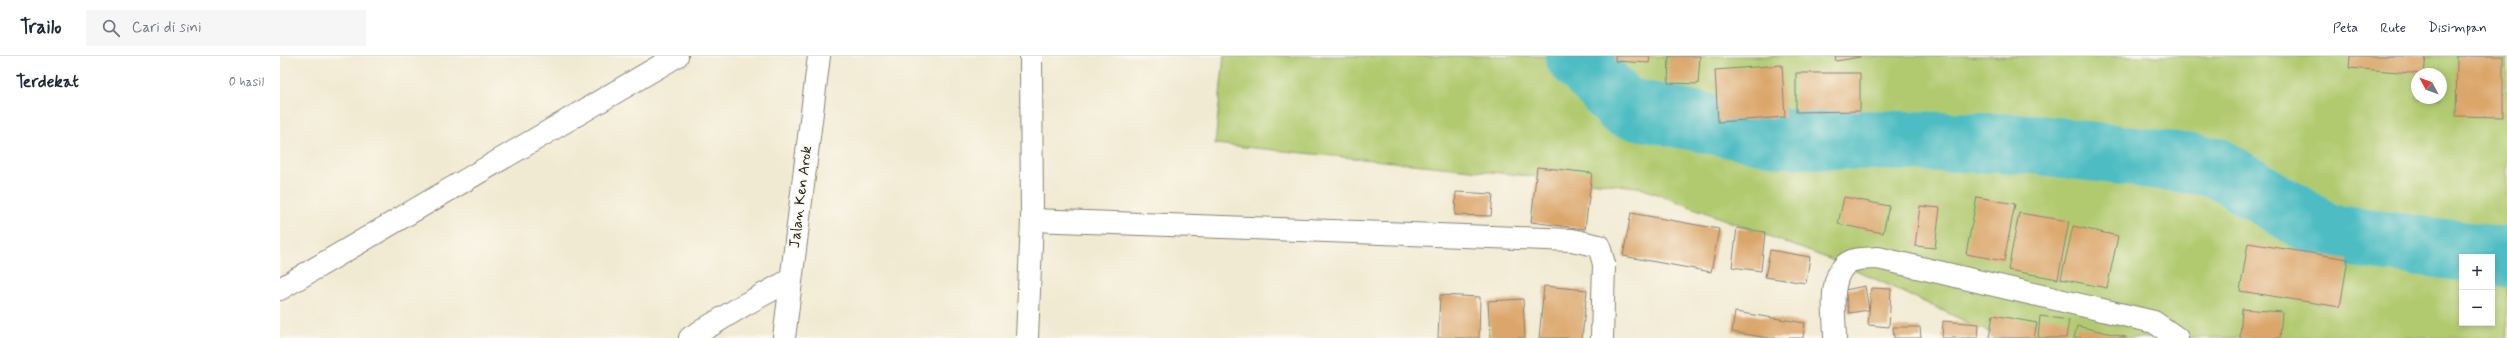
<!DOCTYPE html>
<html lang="id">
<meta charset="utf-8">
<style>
body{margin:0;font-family:Mynerve,sans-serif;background:#f6f6f7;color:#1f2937}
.controls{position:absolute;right:12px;bottom:12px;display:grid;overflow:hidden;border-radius:0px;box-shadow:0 2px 6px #0003}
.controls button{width:36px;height:36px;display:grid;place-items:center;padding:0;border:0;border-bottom:1px solid #e0e1e3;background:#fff;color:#1f2937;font:20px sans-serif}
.compass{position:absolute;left:2131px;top:12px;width:36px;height:36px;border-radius:50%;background:#fff;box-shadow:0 2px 6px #0003;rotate:311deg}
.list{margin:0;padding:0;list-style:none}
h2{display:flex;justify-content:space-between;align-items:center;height:52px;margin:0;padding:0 16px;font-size:17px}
h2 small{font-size:13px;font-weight:400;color:#747a83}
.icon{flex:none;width:22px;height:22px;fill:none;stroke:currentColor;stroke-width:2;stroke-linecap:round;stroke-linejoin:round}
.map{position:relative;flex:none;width:2227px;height:282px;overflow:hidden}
header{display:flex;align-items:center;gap:24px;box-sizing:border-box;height:56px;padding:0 20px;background:#fff;border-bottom:1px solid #e0e1e3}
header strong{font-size:19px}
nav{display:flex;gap:22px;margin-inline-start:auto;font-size:14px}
.search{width:280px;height:36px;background:#f6f6f7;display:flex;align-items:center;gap:10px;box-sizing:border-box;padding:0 14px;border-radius:0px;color:#747a83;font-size:15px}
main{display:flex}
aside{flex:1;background:#fff}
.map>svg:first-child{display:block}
</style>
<header>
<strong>Trailo</strong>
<div class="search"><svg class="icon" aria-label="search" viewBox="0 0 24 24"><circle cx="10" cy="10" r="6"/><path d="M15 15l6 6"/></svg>Cari di sini</div>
<nav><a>Peta</a><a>Rute</a><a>Disimpan</a></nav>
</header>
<main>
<aside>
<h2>Terdekat<small>0 hasil</small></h2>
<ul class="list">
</ul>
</aside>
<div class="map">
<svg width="2227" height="282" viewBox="0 0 2227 282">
<rect width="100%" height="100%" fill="#fbf7ec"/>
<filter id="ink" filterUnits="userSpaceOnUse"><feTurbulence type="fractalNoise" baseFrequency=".025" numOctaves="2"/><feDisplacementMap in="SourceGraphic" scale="8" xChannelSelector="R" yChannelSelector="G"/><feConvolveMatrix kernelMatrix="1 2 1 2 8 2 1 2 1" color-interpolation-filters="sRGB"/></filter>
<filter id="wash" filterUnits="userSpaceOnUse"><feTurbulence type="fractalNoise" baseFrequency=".012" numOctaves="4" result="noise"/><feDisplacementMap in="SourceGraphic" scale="16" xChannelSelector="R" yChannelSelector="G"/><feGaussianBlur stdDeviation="0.9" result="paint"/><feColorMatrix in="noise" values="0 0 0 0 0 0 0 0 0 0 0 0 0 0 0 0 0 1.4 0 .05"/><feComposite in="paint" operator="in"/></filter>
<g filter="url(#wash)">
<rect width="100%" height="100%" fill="#f1ead2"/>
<path fill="#b1ca70" stroke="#667346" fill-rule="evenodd" d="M944 0H2227V282H1721L1565 209 1358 131 935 88ZM2137 18H2161V42H2137ZM2182 201H2212V267H2182Z"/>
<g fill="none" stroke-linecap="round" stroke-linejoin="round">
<polyline stroke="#4ebdc3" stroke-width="60" points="1295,0 1343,51 1503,82 1752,88 1936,111 2048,178 2227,201"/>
</g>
<g id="blocks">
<g fill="#dba66a">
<polygon points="1335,0 1370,0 1369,7 1335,5"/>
<polygon points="1389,0 1420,0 1418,28 1388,27"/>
<polygon points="1555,0 1580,0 1580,1 1556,5"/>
<polygon points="2070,0 2146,0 2144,18 2069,12"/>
<polygon points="2177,0 2223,0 2223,61 2176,60"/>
<polygon points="1502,9 1505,61 1438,66 1435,14"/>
<polygon points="1516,17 1580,17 1580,55 1516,56"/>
<polygon points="1257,111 1312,117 1305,173 1251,166"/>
<polygon points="1176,136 1213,138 1211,160 1175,159"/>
<polygon points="1564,141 1609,150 1603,177 1558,168"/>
<polygon points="1697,141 1735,148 1724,205 1686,198"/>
<polygon points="1640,150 1660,152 1655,192 1635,190"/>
<polygon points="1351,157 1439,173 1431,216 1343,200"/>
<polygon points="1739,157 1789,165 1778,223 1728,214"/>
<polygon points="1793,170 1838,180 1827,232 1781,223"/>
<polygon points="1457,172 1485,176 1481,215 1452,211"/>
<polygon points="1968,187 2068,203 2060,251 1960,235"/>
<polygon points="1490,194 1530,201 1526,227 1485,221"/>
<polygon points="1264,230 1307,234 1302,282 1259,282"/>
<polygon points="1585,230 1589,254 1569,257 1565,234"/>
<polygon points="1591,232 1611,233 1609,271 1588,269"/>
<polygon points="1160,239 1200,241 1199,282 1158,282"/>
<polygon points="1243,243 1245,282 1210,282 1208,245"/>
<polygon points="1962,253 2002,256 2000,282 1960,282"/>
<polygon points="1455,256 1525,267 1523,282 1489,282 1452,276"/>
<polygon points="1713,259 1757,267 1754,282 1709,282"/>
<polygon points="1760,260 1789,264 1786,282 1758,282"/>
<polygon points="1663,265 1699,268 1698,282 1662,282"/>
<polygon points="1797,270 1846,281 1846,282 1794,282"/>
<polygon points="1613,271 1640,271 1641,282 1614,282"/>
</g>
</g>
</g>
<g filter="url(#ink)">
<use href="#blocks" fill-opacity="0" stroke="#868377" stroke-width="1"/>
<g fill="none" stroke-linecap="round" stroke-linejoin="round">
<g stroke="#868377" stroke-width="24">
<g id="minor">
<polyline points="752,164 1292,184 1319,190 1324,208 1322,282"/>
<polyline points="0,233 397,0"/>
<polyline points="410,282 464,249 510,224"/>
<polyline points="504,282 539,0"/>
<polyline points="747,282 752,164 751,0"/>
<path d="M1555 282C1555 261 1548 225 1565 209 1573 201 1587 203 1598 202L1874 266 1897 282"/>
</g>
</g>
<use href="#minor" stroke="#fff" stroke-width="22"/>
</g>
</g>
<g text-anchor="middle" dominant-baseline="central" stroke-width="3" stroke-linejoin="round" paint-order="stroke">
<g font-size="15" fill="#1c1c1c" stroke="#fbf7ec">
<text transform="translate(521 141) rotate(-83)">Jalan Ken Arok</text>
</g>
</g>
</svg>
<div class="controls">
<button>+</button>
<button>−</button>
</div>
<svg class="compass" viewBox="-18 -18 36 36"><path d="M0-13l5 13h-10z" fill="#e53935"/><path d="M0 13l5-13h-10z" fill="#747a83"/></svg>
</div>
</main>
